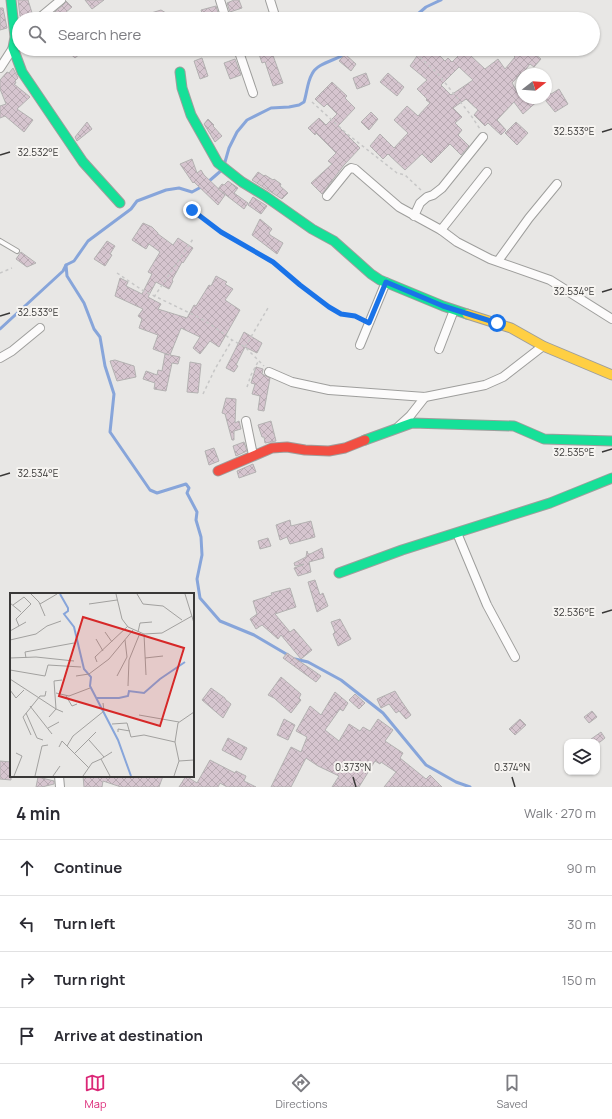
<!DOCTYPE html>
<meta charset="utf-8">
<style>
body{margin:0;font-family:Manrope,sans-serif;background:#f2f2f3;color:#2b2b33}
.controls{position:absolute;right:12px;bottom:12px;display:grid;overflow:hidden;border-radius:8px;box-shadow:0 1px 3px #0004}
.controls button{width:36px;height:36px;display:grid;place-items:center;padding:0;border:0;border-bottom:1px solid #e1e1e2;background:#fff;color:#2b2b33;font:20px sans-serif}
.compass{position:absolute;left:516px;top:68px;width:36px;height:36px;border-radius:50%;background:#fff;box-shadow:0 1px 3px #0004;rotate:73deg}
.stop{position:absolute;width:12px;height:12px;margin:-9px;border:3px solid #1a73e8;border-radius:50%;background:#fff}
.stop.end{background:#1a73e8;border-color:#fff;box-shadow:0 1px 4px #0008}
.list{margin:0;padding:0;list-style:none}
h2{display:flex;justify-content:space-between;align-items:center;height:52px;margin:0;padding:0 16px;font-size:17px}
h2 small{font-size:13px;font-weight:400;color:#7c7c81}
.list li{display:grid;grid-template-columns:26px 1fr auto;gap:12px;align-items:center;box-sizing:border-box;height:56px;padding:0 16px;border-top:1px solid #e1e1e2}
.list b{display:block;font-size:15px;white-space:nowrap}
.list em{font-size:13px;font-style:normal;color:#7c7c81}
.icon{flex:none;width:22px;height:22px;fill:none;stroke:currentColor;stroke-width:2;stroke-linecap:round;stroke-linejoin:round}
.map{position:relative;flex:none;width:612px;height:787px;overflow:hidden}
.search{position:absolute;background:#fff;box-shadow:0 1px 3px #0004;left:12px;right:12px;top:12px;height:44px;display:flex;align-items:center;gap:10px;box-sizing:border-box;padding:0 14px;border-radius:22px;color:#7c7c81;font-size:15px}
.sheet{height:276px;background:#fff}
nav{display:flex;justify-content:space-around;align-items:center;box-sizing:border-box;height:56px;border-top:1px solid #e1e1e2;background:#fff;font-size:11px;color:#7c7c81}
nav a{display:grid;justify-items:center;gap:2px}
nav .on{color:#db2777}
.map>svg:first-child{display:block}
</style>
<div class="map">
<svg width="612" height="787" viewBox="0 0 612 787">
<defs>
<pattern id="building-cross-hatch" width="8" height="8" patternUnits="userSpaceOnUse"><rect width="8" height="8" fill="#d6c5cf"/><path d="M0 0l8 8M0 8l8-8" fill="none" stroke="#b8aab2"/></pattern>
</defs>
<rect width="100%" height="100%" fill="#e8e7e5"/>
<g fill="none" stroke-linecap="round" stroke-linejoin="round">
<g stroke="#87a5da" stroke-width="3">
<polyline points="412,19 426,7 441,0"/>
<path d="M208 182 223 169 229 148 237 132 247 120 271 108 289 107 299 105 304 102C307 93 307 83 312 74 318 61 342 60 352 49"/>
<polyline points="66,265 67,276 84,303 94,329 100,337 105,366 114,394 110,432 150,490 157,493 186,484 189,488 187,493 197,512 196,520 201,537 202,555 197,579 200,598 220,621 254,635 288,655"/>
<polyline points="0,329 63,271 66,265 74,261 88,241 131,209 137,201 166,190 179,188 192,192 203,186"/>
<polyline points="295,659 308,662 341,680 383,713 426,765 456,782 470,787"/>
</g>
</g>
<g fill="url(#building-cross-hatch)" stroke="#b3b1b1" fill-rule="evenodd">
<polygon points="18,0 28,0 33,16 33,19 27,19 20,16"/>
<polygon points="85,0 104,0 92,9"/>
<polygon points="234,0 239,0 242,8 230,12 227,3"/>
<polygon points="66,1 72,7 58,19 47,19 64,4"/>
<polygon points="216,6 219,16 211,19 204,19 201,10"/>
<polygon points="0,8 3,8 7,28 0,30"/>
<polygon points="161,10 176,19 162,19 151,13"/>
<polygon points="65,49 77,49 81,53 75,58"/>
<path d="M408 49H431L435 53 436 52 445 61 448 58 452 62 465 49H477L471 56 485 69 498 59 505 69 515 57 507 49H529L541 59 534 67 530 64 522 74 521 73 512 83 521 98H541L523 114 514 102 497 120 506 130 501 135 488 123 485 126 474 115 478 110 466 99 453 108 462 117 455 123 462 130 458 135 469 146 461 155 450 144 431 163 422 154 405 170 388 154 383 159 370 146 380 134 394 148 408 133 394 120 407 106 418 116 430 103 426 100 427 99 417 89 427 80 410 66 417 56ZM459 67 473 80 451 95 441 85Z"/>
<polygon points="271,50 283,83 273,86 265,62 262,63 259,54"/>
<polygon points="345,54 356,64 351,71 339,61"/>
<polygon points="202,58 208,76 200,79 194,61"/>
<polygon points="235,59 241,75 230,79 224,63"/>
<polygon points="13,68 18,78 15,81 16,83 14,84 30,97 17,109 33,120 24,132 5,116 0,118 0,106 6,104 0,89 0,80 7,72 9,73"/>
<polygon points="366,73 370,84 357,89 353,78"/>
<polygon points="388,73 404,87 397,96 380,82"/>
<polygon points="332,82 347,96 345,98 355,108 338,126 360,148 344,165 322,194 311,183 332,164 328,161 336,153 316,133 315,135 308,128 319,118 326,125 337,114 327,104 324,107 315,99"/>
<polygon points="546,89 551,94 559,89 568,104 555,112 546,101"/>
<polygon points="371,112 378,119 369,130 361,122"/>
<polygon points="208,119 214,125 213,126 222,136 215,142 204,124"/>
<polygon points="87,122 92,129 77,141 75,137"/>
<polygon points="516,122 528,133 517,145 505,133"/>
<polygon points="192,159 197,173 201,170 204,175 225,195 218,205 194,182 193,183 180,164"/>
<polygon points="258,172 264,176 265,175 273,180 274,179 281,184 280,186 288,193 282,199 252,180"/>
<polygon points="228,181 238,188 234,193 248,203 244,209 218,189 222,184 224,185"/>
<polygon points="253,197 267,206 261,214 248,205"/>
<polygon points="260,219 272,229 269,233 270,235 283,243 277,254 252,235"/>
<polygon points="143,223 152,227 158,233 158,234 173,245 178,238 193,248 183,263 182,262 172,280 173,281 169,289 156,282 148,297 161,304 158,309 187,318 194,305 196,306 209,285 211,286 216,276 227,282 225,284 233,289 225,300 240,310 219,347 210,341 200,354 193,348 200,337 181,328 170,355 180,357 178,364 172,363 166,391 154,389 155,383 143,379 146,371 157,375 158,370 162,371 165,354 169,355 153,349 158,335 139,328 142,319 138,316 143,309 115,296 120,278 128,282 126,286 142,294 152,274 148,272 160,252 149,244 146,249 132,240"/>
<polygon points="107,241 115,246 110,254 112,255 105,266 94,259"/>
<polygon points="21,252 36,263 27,267 16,259"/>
<polygon points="244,332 262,343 257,353 245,347 236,365 238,366 234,372 226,368"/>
<polygon points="115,360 134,366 136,377 117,381 110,361"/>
<polygon points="190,362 201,364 198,393 187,392"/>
<polygon points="256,367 263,369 262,374 270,378 264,411 258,410 260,396 252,394 255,384 251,383"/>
<polygon points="226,398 236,399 235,423 239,421 241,429 234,431 234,440 232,440 225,414 222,413"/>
<polygon points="271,421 276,441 265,443 264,437 262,437 258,425"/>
<polygon points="244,442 247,451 236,456 233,446"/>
<polygon points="214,448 219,461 209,465 205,451"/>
<polygon points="253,464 256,472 239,478 237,471"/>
<polygon points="290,520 291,526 311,521 315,537 290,544 287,537 280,540 276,525"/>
<polygon points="268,538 271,546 260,549 258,541"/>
<polygon points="322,548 324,558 309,562 311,572 298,576 294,568 303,565 304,564 295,566 294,563 306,557 307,551 308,554 310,554"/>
<polygon points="315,580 320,595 323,593 328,606 317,612 308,582"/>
<polygon points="290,588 296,607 275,614 290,632 294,629 312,650 301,659 281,635 278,639 262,625 256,629 250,619 257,614 253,601 272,595 271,593"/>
<polygon points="340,619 351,639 338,646 333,634 335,632 331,622"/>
<polygon points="287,653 314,671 321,676 316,682 283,658"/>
<polygon points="281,677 301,694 299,698 301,700 291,713 274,698 268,695"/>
<polygon points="211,688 225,698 225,699 231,704 223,718 202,700"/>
<polygon points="395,691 400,699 411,715 406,719 399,711 396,713 389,704 381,708 377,699"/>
<polygon points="335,692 348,703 343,711 340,709 325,730 339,741 349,724 360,731 363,727 370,731 378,719 393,730 385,741 403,753 400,758 426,779 430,775 442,787 384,787 396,772 381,762 380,764 375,761 359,787 332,787 339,776 318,766 306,758 291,787 271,787 291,747 301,752 307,737 296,731 310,706 321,715"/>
<polygon points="355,694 365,703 359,709 349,700"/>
<polygon points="592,711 597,717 589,723 584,717"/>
<polygon points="284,719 295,725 288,740 277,735"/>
<polygon points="520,719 526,725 515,735 509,729"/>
<polygon points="601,732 605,738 600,742 587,742"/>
<polygon points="228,738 247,748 241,760 222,750"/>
<polygon points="210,760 235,773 236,771 246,776 244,781 256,787 227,787 220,783 218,787 179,787 186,776 197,783"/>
<polygon points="0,761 11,762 11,780 0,779"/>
<polygon points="83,776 163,776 159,787 121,787 103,781 102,787 84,787"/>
<polygon points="38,777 54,781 54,784 42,787 36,787"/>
</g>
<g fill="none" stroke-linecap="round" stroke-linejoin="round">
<g stroke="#9e9e9c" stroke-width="6">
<polyline id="lane" points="0,241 17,251"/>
</g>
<g stroke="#9e9e9c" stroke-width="10">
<g id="street">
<polyline points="220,0 226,19"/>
<polyline points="270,0 276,19"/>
<polyline points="38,19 61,0"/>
<polyline points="238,49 253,93"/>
<polyline points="0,68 13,48"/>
<polyline points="327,196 348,170 351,168 355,169 399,207 441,230 457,242 490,259 550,280 612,319"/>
<polyline points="414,216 420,203 427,197 433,195 442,188 483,137"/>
<polyline points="441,230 487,172"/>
<polyline points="498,261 529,218 557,184"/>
<polyline points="360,345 386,282"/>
<polyline points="439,349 454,310"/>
<polyline points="0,358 12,351 40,328"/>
<polyline points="269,372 292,382 329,390 425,397 485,385 503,377 543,346"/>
<polyline points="246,421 253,455"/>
<polyline points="399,426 410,416 425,397"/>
<polyline points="457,533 487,605 515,657"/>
<polyline points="59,776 60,787"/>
</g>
</g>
<g stroke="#9e9e9c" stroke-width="11">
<g id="fast">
<polyline points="11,0 15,37 13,48 22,72 83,162 120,203"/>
<polyline points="180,72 182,88 191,115 218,163 242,182 265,196 312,229 334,241 371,274 380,280 443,306 467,314"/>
<polyline points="365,440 412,423 514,426 544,439 612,441"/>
<polyline points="339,573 402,550 550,503 612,478"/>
</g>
</g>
<g stroke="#9e9e9c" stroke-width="11">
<polyline id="slow" points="467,314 511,328 543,346 612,375"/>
</g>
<g stroke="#9e9e9c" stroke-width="11">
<polyline id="jam" points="218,471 272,448 287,447 305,450 329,451 345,448 365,440"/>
</g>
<g stroke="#c7c7c7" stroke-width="1.5" stroke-dasharray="3 3" stroke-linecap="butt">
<polyline points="411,49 438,74 470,114 480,129"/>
<polyline points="312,102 346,133 397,173 405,175 422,191"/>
<polyline points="192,210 221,232 273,262 300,285 329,307 341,314 355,316 362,320"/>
<polyline points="0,273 12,268"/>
<polyline points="117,273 142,290 200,318 216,328 232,340 245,347 264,366"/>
<polyline points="154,297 193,239"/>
<polyline points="245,347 268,308"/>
<polyline points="247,387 251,375 259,360"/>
<polyline points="203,394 215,369 232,340"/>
</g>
<use href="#lane" stroke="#fcfbfb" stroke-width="4"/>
<use href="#street" stroke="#fcfbfb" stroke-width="8"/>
<use href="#fast" stroke="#16e098" stroke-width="9"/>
<use href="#slow" stroke="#ffcf43" stroke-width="9"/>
<use href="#jam" stroke="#f24e42" stroke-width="9"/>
</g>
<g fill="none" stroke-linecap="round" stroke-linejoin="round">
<polyline stroke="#1a73e8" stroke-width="5" points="192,210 221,232 273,262 300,285 329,307 341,314 355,316 369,323 386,282 443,306 497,323"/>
</g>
<path fill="none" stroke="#393837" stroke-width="1.5" d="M602 132 612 129M0 155 10 152M602 292 612 289M0 316 10 313M602 452 612 449M0 476 10 473M602 613 612 610M353 777 356 787M512 777 515 787"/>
<g transform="translate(10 593)">
<rect width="184" height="184" fill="#e8e7e5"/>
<path fill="none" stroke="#87a5da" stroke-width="2" d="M50 1 58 15V18L54 21 64 34 74 76 81 84 80 93 108 147 121 183M86 105H109L118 103 119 98 134 100 150 86 175 69"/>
<path fill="none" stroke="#a2a19f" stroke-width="1" d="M21 1 29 9 35 23M106 1 112 26 118 34 134 41 152 40 182 23M127 1 133 11 153 13 172 27M175 1 184 30M0 10 11 19M30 11 47 1M79 11 107 7M3 12 14 4 21 11 6 26 9 33M0 38 16 29M95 39 102 49M128 39 130 30 142 29M134 41 136 82M86 46 93 58M0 47 26 41 37 33 51 28M0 65 26 64 64 68M16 65 15 59 64 50M135 65 153 63M87 69 85 64 118 33M0 77 35 83 38 72 71 74M66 83 79 81 99 66 123 37M107 83 117 64 115 47M0 86 46 116 44 88 52 87M118 93 119 67 130 40M0 97 6 105 14 97M46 100 59 103 80 95M56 103 62 113 67 111M20 113 42 141M16 120 27 145 33 147M129 122 169 129M39 124 46 116 53 119M102 131 117 130 121 144 134 142 165 149 169 168 164 183M38 135 49 129M108 139V136L120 138M21 142 13 124 30 103H35L36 98M79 147 94 164M165 149 168 130 184 119M49 154 52 148 57 153M64 161 86 139M91 166 102 159M169 168 184 167M79 175 57 153 63 143 94 118 93 110M4 183 12 163 6 160M25 183 32 153 38 152M43 183 50 173M73 183 82 170 91 166 100 183"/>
<path fill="#d62828" fill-opacity="0.15" stroke="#d62828" stroke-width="2" d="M73 24 174 55 150 133 49 103Z"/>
<rect width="184" height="184" fill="none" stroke="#393837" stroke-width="2"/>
</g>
<g font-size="10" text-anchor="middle" fill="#393837" stroke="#f6f4f1" stroke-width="4" stroke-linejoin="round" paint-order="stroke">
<text x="574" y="135">32.533°E</text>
<text x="38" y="156">32.532°E</text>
<text x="574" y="295">32.534°E</text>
<text x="38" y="316">32.533°E</text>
<text x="574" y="456">32.535°E</text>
<text x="38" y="477">32.534°E</text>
<text x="574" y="616">32.536°E</text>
<text x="353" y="771">0.373°N</text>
<text x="512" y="771">0.374°N</text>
</g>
</svg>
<div class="controls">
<button><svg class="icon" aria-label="layers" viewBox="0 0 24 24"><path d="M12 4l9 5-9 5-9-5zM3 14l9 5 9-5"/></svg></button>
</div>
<svg class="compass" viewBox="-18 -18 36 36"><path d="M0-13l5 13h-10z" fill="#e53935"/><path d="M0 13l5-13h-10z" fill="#7c7c81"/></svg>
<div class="stop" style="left:497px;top:323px"></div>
<div class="stop end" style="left:192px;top:210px"></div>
<div class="search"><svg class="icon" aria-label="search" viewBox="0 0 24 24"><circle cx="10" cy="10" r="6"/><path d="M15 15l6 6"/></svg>Search here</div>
</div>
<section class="sheet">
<h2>4 min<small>Walk · 270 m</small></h2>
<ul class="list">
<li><svg class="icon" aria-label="ahead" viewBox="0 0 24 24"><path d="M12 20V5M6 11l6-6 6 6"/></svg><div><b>Continue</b></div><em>90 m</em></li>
<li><svg class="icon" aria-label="left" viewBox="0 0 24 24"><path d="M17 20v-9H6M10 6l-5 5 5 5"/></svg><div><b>Turn left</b></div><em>30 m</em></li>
<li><svg class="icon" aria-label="right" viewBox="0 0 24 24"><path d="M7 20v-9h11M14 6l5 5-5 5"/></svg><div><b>Turn right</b></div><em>150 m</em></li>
<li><svg class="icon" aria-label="arrive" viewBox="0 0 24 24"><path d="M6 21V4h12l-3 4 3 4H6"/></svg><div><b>Arrive at destination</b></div></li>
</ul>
</section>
<nav>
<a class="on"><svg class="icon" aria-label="map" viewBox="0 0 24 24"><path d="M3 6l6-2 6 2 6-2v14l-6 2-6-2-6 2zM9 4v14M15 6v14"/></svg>Map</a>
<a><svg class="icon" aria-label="directions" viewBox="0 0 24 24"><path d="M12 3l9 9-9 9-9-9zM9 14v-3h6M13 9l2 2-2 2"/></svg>Directions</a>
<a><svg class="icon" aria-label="saved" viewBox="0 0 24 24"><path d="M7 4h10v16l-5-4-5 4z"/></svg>Saved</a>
</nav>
